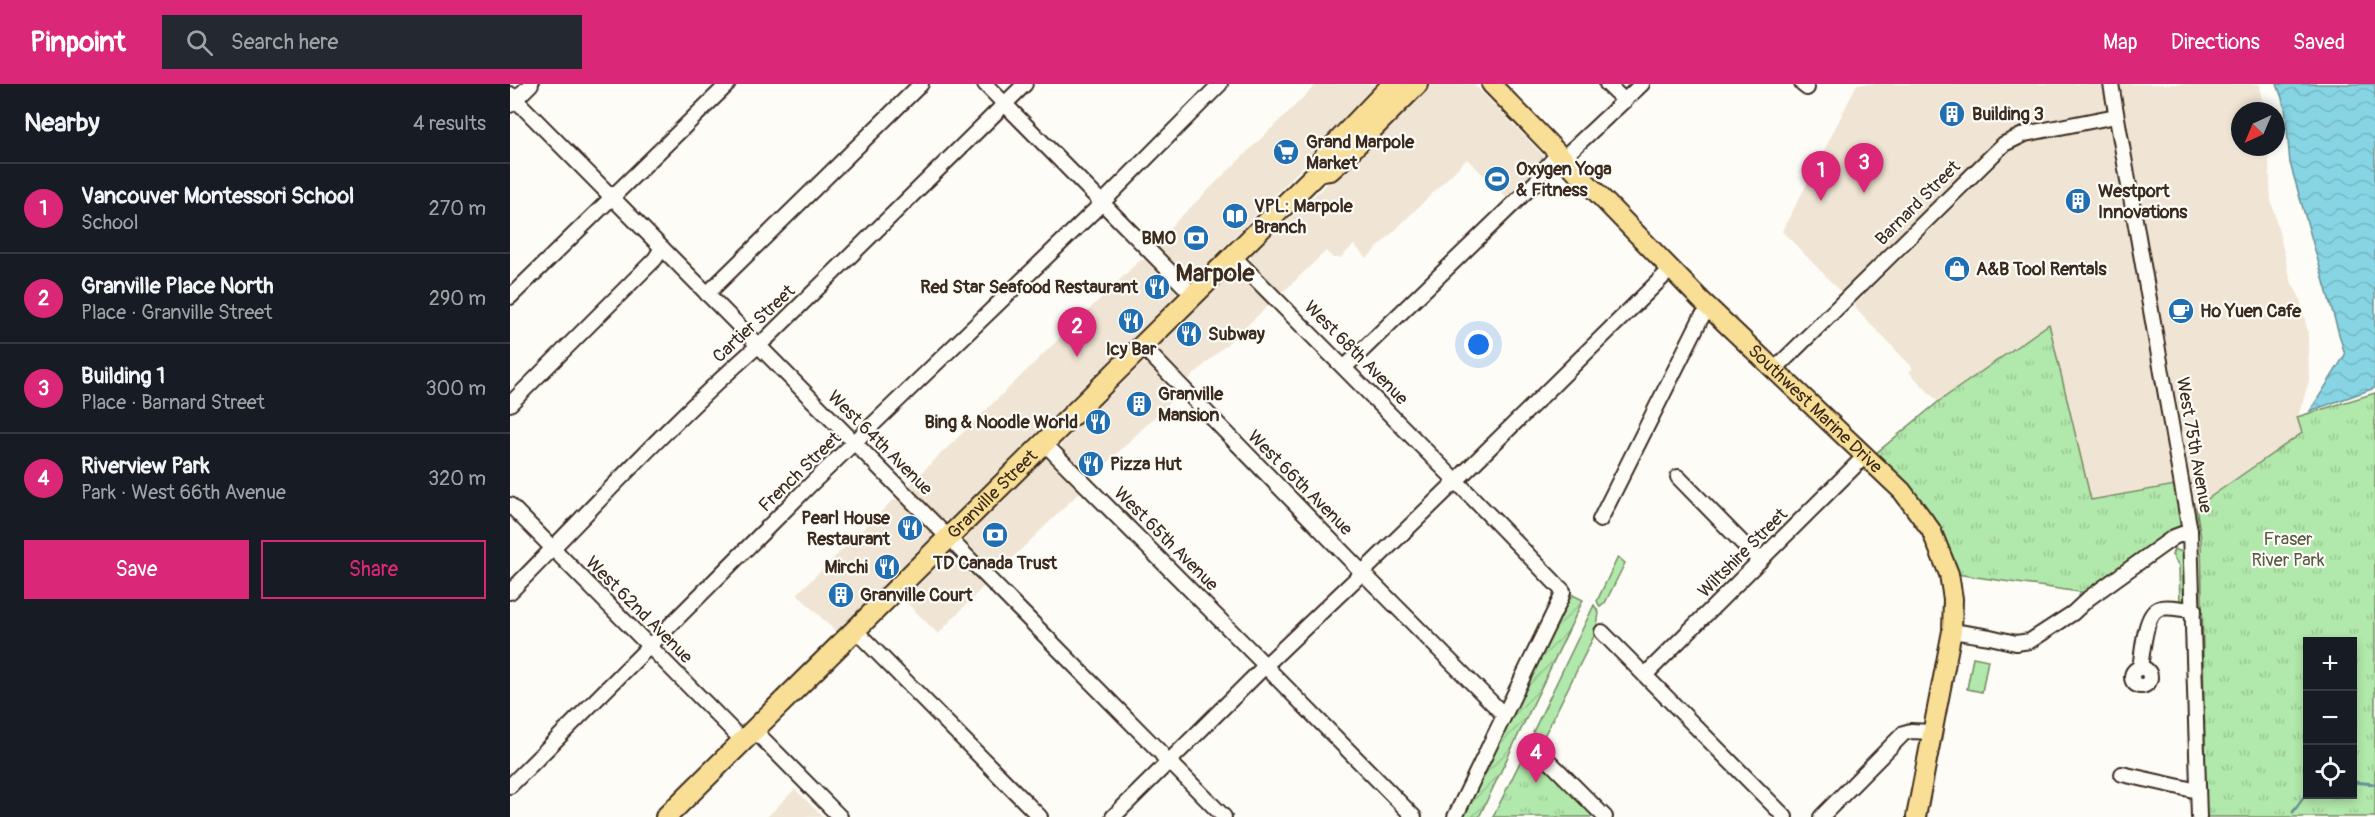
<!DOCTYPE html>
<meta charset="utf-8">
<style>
body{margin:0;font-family:Pangolin,sans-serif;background:#242831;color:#f1f3f6}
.controls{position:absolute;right:18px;bottom:18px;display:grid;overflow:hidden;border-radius:0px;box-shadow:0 3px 9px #0003}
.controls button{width:54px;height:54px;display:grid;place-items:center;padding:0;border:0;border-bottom:2px solid #363941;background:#171b24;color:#f1f3f6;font:30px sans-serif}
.compass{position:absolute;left:1721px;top:18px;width:54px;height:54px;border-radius:50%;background:#171b24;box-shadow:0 3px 9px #0003;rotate:224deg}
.you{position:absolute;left:969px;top:261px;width:21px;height:21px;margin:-15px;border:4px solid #fff;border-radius:50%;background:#1a73e8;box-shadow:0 0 0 9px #1a73e833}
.badge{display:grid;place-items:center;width:39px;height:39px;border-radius:50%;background:#db2777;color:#fff;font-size:20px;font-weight:700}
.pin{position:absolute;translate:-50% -50px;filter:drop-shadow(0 2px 3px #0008)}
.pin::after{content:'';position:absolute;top:32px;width:21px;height:18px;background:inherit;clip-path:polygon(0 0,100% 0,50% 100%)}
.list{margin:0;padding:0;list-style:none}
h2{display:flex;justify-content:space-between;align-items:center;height:78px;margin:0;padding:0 24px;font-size:26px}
h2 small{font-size:20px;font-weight:400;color:#9ea1a6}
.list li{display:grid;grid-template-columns:39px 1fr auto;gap:18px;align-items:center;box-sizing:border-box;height:90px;padding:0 24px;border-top:2px solid #363941}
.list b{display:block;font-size:22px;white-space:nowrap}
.list p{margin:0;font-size:20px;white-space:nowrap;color:#9ea1a6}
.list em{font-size:20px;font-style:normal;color:#9ea1a6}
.actions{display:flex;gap:12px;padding:18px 24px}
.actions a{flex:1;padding:14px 0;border:2px solid #db2777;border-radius:0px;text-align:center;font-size:21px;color:#db2777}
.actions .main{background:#db2777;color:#fff}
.icon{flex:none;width:33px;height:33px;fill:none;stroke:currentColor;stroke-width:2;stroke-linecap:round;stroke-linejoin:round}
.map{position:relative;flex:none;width:1865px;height:733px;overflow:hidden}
header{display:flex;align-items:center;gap:36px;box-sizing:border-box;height:84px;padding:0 30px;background:#db2777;color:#fff}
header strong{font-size:28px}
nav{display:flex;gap:33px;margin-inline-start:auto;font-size:21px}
.search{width:420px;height:54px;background:#242831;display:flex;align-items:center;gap:15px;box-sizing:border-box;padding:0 21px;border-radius:0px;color:#9ea1a6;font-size:22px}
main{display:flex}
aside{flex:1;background:#171b24}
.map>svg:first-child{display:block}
</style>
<header>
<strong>Pinpoint</strong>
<div class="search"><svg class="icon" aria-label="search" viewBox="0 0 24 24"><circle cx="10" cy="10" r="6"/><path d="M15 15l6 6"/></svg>Search here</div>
<nav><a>Map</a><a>Directions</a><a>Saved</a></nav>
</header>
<main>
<aside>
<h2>Nearby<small>4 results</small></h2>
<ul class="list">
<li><span class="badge">1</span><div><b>Vancouver Montessori School</b><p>School</p></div><em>270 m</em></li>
<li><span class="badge">2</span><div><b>Granville Place North</b><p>Place · Granville Street</p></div><em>290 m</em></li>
<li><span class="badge">3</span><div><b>Building 1</b><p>Place · Barnard Street</p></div><em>300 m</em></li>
<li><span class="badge">4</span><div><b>Riverview Park</b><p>Park · West 66th Avenue</p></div><em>320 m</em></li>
</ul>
<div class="actions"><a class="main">Save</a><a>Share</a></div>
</aside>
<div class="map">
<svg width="1865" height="733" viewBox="0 0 1865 733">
<defs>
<pattern id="park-tufts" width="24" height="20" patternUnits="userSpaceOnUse" patternTransform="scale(1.5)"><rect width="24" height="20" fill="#b1e8ab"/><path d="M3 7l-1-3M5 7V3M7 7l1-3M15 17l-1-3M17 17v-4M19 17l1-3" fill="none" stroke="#99c793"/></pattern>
<pattern id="garden-furrows" width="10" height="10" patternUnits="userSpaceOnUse" patternTransform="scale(1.5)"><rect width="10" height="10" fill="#b1e8ab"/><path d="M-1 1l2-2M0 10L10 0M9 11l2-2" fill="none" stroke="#99c793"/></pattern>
<pattern id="water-waves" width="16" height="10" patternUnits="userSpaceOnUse" patternTransform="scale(1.5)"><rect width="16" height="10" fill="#87d5e4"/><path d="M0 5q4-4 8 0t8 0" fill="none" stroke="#75b7c3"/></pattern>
</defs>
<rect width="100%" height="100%" fill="#fdfcf7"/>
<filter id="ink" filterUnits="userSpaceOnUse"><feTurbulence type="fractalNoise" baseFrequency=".0167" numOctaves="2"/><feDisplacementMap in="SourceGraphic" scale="12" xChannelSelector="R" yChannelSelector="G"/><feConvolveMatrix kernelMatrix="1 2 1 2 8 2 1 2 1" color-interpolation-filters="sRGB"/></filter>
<g filter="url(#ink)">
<g fill="#f0e5d4">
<polygon points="807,0 874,0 685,193 677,195 644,161 647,156"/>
<polygon points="919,0 964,0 1032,70 1034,76 1030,83 998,115 957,75 857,174 844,161 830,174 823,174 816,167 774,207 768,207 740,180 741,170 846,73"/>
<polygon points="1347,0 1593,0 1596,20 1595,25 1591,26 1522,39 1507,43 1490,53 1331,208 1272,147 1304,87"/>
<polygon points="1609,0 1750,0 1753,27 1730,27 1730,63 1758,63 1761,116 1781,197 1790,214 1798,249 1799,297 1788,333 1792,349 1686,423"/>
<polygon points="1590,43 1599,45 1601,49 1665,401 1581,416 1539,240 1428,318 1399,288 1403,284 1346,225 1345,220 1505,63 1520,56"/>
<polygon points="636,175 665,202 667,206 665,212 439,436 431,436 400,404 402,398 629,177"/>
<polygon points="726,187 730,188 740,196 740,199 759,218 757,223 679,295 674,296 647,269 647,263"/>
<polygon points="633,279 639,280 647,288 648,292 666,310 665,313 581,395 552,365 551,360"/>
<polygon points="535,375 543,378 570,406 569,409 485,491 455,462 455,453"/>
<polygon points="388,415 420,446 422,452 326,548 287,510 382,417"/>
<polygon points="439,470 448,473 475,501 428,550 394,516"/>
<polygon points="285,705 313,733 257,733"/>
</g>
<g fill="#b1e8ab" stroke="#768964" stroke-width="1.5">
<polygon points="1664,465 1675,469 1676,518 1670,522 1669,482 1662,471"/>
<polygon points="1108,473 1115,479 1095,519 1090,523 1087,517"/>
<polygon points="1084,521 1089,529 1086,548 1031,658 1023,648"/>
<polygon points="1463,573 1478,576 1472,608 1457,605"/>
</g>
<g fill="url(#park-tufts)" stroke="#768964" stroke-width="1.5" fill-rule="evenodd">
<polygon points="1539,240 1581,416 1665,401 1672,436 1670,442 1576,509 1446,490 1365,370 1428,318"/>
<path d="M1865 309V733H1696L1691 454 1686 423 1792 349 1787 333ZM1798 558H1842V710H1798Z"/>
<polygon points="1017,664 1086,733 983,733"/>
</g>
<polygon fill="url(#garden-furrows)" stroke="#768964" stroke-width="1.5" points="1059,509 1073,516 969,733 951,733"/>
<polygon fill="url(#water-waves)" stroke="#699195" stroke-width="1.5" points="1767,0 1865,0 1865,304 1800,327 1835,271 1780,79 1775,23"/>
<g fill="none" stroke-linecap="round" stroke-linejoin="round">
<g stroke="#699195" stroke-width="3">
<polyline points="1842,698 1865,700"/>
<polyline points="1783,728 1798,707"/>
</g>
<g stroke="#3b2a1e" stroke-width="18">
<g id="minor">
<polyline points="475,0 683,211"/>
<polyline points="1097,0 1115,17"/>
<polyline points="1292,0 1297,4"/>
<polyline points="1601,0 1680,447 1689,733"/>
<polyline points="0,10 651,669 655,675 659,677 714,733"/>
<polyline points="0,21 21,0"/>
<polyline points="1053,74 1132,0"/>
<polyline points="723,172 942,393"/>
<polyline points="197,210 411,0"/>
<polyline points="0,213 218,0"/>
<polyline points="632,262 848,484"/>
<polyline points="835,283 1027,97 1030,90 1049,69"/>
<polyline points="1265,285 1494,60 1515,50 1606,32"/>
<polyline points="0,320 145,175 152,164"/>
<polyline points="534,359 751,577"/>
<polyline points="950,393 1161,185"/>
<polyline points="1168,393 1250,477"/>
<polyline points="0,421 233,657"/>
<polyline points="1090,436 1191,234 1201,225"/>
<polyline points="857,484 941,402"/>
<polyline points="857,493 993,630"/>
<path d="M0 508C85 422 167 331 258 253L515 0"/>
<polyline points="345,546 530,733"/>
<polyline points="1442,547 1480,553 1506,559 1520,557 1563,529 1579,514 1664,453 1680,447"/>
<polyline points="1092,548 1275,733"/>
<polyline points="760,577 848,493"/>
<path d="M1630 583C1633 569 1634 527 1651 524 1661 522 1674 526 1684 526"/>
<circle cx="1631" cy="593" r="9"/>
<polyline points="760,587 904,733"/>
<polyline points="1135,591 1356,371"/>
<polyline points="244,646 330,733"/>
<polyline points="1031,669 1095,733"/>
<polyline points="1612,690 1688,707"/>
<polyline points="0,702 298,403 584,127 710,0"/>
<polyline points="603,733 751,586"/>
<polyline points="945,733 1051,514 1053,507 951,402"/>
<polyline points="1311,733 1394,649 1401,647 1421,648"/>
</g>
</g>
<g stroke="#3b2a1e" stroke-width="22">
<g id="major">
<path id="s1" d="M981 0 1191 216 1392 407 1421 446 1439 490 1443 515 1442 547 1406 733"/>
</g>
</g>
<g stroke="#3b2a1e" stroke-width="24">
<g id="highway">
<polyline points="808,88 820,86 830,77 907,0"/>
<path id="s2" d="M156 733 808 88 811 78 818 68 883 0"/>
</g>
</g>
<use href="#minor" stroke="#fdfcf7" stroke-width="14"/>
<use href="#major" stroke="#f9df96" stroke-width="18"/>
<use href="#highway" stroke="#f9df96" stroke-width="20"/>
</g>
</g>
<defs>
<g id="building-disc" transform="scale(1.35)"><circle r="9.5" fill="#1f6fb2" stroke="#fdfcf7"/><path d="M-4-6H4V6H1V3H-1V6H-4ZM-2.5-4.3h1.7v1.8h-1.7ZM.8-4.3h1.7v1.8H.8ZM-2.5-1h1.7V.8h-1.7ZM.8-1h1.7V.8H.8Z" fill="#fff"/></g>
<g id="supermarket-disc" transform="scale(1.35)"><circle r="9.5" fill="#1f6fb2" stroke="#fdfcf7"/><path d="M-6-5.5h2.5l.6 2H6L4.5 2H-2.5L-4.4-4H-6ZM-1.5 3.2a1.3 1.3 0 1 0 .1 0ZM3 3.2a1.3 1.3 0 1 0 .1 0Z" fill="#fff"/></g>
<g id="stadium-disc" transform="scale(1.35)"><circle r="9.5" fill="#1f6fb2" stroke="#fdfcf7"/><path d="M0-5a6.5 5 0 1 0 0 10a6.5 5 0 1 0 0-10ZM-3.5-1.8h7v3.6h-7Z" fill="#fff"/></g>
<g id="library-disc" transform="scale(1.35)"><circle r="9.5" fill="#1f6fb2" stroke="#fdfcf7"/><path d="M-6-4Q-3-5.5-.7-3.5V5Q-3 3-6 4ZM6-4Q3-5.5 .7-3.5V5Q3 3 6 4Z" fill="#fff"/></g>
<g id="bank-disc" transform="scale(1.35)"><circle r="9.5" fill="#1f6fb2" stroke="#fdfcf7"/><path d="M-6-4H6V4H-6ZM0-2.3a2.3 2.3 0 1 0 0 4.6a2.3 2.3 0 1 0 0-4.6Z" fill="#fff"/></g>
<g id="shop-disc" transform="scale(1.35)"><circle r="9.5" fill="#1f6fb2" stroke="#fdfcf7"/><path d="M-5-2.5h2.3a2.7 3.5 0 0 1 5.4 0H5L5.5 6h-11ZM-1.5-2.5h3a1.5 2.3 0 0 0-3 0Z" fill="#fff"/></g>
<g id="restaurant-disc" transform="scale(1.35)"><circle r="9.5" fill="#1f6fb2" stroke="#fdfcf7"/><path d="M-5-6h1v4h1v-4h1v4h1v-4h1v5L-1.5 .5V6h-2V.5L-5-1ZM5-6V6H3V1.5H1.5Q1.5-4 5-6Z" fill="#fff"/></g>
<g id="cafe-disc" transform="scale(1.35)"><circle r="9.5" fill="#1f6fb2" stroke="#fdfcf7"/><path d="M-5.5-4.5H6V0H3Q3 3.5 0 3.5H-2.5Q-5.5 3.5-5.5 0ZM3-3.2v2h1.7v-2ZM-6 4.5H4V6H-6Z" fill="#fff"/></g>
</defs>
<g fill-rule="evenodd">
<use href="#building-disc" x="1442" y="30"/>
<use href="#supermarket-disc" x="776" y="68"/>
<use href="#stadium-disc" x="987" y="95"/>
<use href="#building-disc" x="1568" y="117"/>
<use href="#library-disc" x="725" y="132"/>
<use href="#bank-disc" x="686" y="154"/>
<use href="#shop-disc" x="1447" y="185"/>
<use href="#restaurant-disc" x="647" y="203"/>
<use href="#cafe-disc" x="1671" y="227"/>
<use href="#restaurant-disc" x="621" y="237"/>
<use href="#restaurant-disc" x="679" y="250"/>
<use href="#building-disc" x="629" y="320"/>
<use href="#restaurant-disc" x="588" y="338"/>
<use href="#restaurant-disc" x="581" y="380"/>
<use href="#restaurant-disc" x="400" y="444"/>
<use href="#bank-disc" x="485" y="451"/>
<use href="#restaurant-disc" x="377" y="483"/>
<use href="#building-disc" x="331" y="511"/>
</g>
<g text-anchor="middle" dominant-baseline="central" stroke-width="4.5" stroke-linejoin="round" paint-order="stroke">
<g font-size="18" font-weight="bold" fill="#3b2a1e" stroke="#fdfcf7" text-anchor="start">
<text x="1462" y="30">Building 3</text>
<text x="796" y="58">Grand Marpole<tspan x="796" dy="21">Market</tspan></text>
<text x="1006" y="85">Oxygen Yoga<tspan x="1006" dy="21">&amp; Fitness</tspan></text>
<text x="1588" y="107">Westport<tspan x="1588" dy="21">Innovations</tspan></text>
<text x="744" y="122">VPL: Marpole<tspan x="744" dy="21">Branch</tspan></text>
<text x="666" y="154" text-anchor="end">BMO</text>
<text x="1466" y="185">A&amp;B Tool Rentals</text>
<text x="628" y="203" text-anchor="end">Red Star Seafood Restaurant</text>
<text x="1690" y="227">Ho Yuen Cafe</text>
<text x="698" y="250">Subway</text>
<text x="621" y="265" text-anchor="middle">Icy Bar</text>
<text x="648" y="310">Granville<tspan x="648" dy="21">Mansion</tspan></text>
<text x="568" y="338" text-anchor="end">Bing &amp; Noodle World</text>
<text x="600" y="380">Pizza Hut</text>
<text x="380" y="434" text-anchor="end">Pearl House<tspan x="380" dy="21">Restaurant</tspan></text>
<text x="485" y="479" text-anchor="middle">TD Canada Trust</text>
<text x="358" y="483" text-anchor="end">Mirchi</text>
<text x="350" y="511">Granville Court</text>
</g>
<g font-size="18" fill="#3b2a1e" stroke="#fdfcf7">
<text transform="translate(1408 119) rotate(-45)">Barnard Street</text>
<text transform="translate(244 240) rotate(-43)">Cartier Street</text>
<text transform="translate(846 269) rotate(45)">West 68th Avenue</text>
<text stroke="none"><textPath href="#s1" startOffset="459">Southwest Marine Drive</textPath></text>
<text transform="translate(370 359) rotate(45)">West 64th Avenue</text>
<text transform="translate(1684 361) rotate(80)">West 75th Avenue</text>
<text transform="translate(290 388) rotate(-44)">French Street</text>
<text transform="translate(790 399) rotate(45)">West 66th Avenue</text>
<text stroke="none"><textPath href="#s2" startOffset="459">Granville Street</textPath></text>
<text transform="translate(656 455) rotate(45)">West 65th Avenue</text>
<text transform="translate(1233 469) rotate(-45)">Wiltshire Street</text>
<text transform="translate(129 526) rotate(45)">West 62nd Avenue</text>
</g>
<g font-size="18" fill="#585a41" stroke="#fdfcf7">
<text x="1778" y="455">Fraser<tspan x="1778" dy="21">River Park</tspan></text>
</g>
<g font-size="24" font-weight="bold" fill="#3b2a1e" stroke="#fdfcf7">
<text x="705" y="189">Marpole</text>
</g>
</g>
</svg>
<div class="controls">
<button>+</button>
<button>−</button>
<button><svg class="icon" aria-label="locate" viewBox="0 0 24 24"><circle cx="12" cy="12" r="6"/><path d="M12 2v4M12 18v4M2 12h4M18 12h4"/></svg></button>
</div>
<svg class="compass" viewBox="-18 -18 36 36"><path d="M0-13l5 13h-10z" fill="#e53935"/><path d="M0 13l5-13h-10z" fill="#9ea1a6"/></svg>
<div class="you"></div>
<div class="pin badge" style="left:1311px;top:117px">1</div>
<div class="pin badge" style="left:567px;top:273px">2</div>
<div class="pin badge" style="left:1354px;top:109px">3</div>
<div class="pin badge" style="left:1026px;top:699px">4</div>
</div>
</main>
